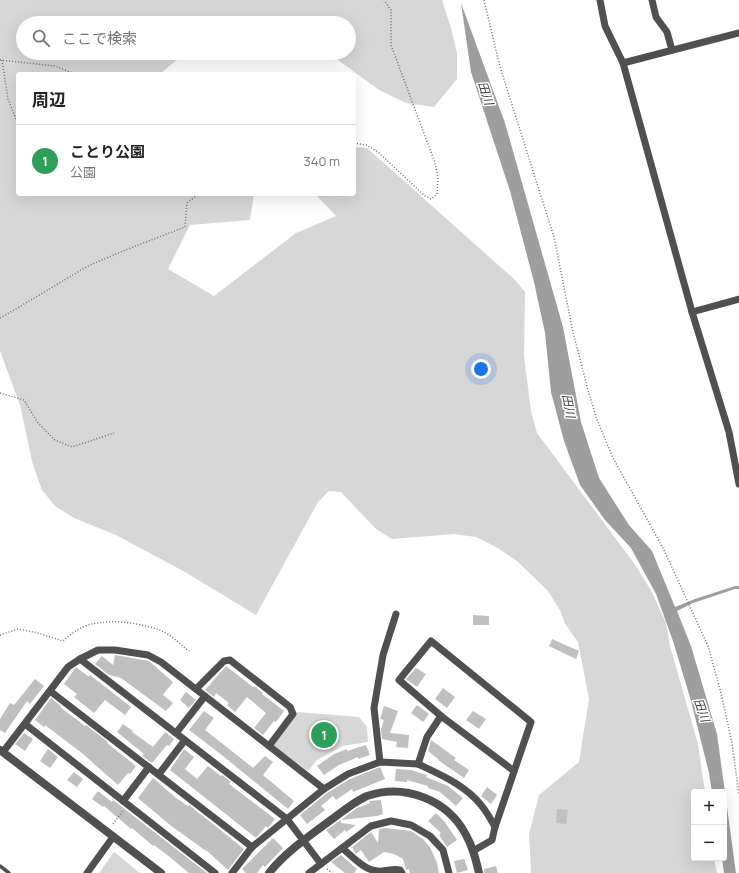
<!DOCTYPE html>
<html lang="ja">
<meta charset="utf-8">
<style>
body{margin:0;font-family:Manrope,"Noto Sans JP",sans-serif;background:#f6f6f6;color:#202124}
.controls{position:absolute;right:12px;bottom:12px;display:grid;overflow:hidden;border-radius:4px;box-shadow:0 4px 16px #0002}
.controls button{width:36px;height:36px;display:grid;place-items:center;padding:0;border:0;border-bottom:1px solid #e0e0e0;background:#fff;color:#202124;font:20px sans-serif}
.you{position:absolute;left:481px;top:369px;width:14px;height:14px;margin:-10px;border:3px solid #fff;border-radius:50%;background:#1a73e8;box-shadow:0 0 0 6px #1a73e833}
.badge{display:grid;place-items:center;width:26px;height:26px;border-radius:50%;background:#000;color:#fff;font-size:13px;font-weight:700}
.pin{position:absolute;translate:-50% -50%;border:2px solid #fff;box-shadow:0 1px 4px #0006}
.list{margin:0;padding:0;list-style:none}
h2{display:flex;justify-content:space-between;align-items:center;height:52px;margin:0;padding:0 16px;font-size:17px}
h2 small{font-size:13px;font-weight:400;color:#757577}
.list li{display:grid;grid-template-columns:26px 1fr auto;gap:12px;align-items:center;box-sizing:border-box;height:72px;padding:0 16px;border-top:1px solid #e0e0e0}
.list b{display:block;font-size:15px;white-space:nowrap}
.list p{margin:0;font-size:13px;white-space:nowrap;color:#757577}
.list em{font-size:13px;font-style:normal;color:#757577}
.icon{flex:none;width:22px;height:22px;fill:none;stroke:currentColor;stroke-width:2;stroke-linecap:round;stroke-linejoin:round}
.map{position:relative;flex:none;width:739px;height:873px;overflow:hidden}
.search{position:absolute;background:#fff;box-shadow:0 4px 16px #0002;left:16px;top:16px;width:340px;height:44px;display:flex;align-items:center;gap:10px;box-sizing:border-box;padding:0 14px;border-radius:22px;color:#757577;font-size:15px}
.panel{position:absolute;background:#fff;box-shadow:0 4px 16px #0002;left:16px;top:72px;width:340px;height:124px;border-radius:4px}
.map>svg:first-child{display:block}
</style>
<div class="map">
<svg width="739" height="873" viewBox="0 0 739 873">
<rect width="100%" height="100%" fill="#fff"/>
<g fill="#d7d7d7">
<polygon points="0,0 442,0 451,28 457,53 457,79 434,107 406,103 379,90 338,60 324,53 349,53 349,23 23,23 23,53 185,53 160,74 18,74 18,194 254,194 250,220 190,225 168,269 214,296 296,233 336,216 315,194 354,194 354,147 367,148 515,280 525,292 524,356 531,411 537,433 636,566 652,592 666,623 670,646 698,744 705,792 694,792 694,858 714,858 717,873 531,873 529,834 539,795 579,762 589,699 578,642 565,624 561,612 548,591 517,561 496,547 476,537 454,534 392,539 376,529 341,492 329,491 318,502 256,615 185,572 116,535 74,518 55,506 42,490 33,465 20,405 0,351"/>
<polygon points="297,712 359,717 367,727 368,742 343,746 317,760 308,771 272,745"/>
<polygon points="114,852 140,873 99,873"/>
</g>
<polygon fill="#9e9e9e" points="461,3 505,123 563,327 581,422 599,478 629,525 652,551 675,607 695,599 735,586 739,586 739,589 735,589 693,603 677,611 691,646 717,734 736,873 724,873 722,858 724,858 724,792 712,792 709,773 691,701 673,641 656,594 631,548 605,520 580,485 564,441 551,392 545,333 534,282 510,191 471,72"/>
<g fill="#c0c0c0">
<polygon points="473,615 489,616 489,625 473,625"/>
<polygon points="552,639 579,651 576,659 549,646"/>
<polygon points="115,655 149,661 173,682 163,695 173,703 166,711 121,678 109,675 95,664 102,656 113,665"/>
<polygon points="226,666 253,687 254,686 263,693 262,694 284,711 276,722 274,721 263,735 254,728 266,713 247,697 235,712 227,705 229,703 216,693 214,697 205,690"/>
<polygon points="76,667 89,677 90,675 131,707 125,715 105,700 94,713 74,697 77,694 64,684"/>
<polygon points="416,668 426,674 417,687 406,679"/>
<polygon points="35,679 44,686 30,704 27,701 5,733 0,730 0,719 10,703 14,705"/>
<polygon points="443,688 455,697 447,708 435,699"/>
<polygon points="186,692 196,700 189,708 180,700"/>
<polygon points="51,698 61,706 60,707 85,726 86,725 108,742 107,743 136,766 130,774 128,773 118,785 83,754 45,725 44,727 35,720"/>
<polygon points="417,705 429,714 423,722 411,713"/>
<polygon points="384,706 398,711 390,733 409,735 408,748 396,747 397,742 382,739 381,729 384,720 380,719"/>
<polygon points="204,711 214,718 205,730 252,767 253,768 265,756 273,762 263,775 294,801 288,809 223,756 189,730"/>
<polygon points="473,711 486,719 479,729 466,720"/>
<polygon points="123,724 133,731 132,732 153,747 165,732 174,739 169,746 167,745 152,763 142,756 144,754 117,732"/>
<polygon points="24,733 33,739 25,751 15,744"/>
<polygon points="431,740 456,758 454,760 469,770 464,778 438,760 438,759 428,751"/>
<polygon points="366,745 370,755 358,759 358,757 339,765 324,775 317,766 334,754 347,749 347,751"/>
<polygon points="48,749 58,757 50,768 40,761"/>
<polygon points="184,749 194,757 185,769 197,779 208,766 221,776 222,775 231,782 229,784 275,819 268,828 266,826 256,838 170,770"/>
<polygon points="380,767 385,779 353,792 352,789 336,800 333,796 321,806 325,810 307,824 300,815 327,793 350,779"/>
<polygon points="396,769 411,770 427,775 426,777 448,786 463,798 456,806 440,792 428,788 428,786 407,780 407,782 395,781"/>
<polygon points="74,772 83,779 77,787 67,780"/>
<polygon points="153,778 176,798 188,806 189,805 244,849 228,870 206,850 206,851 170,825 138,798"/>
<polygon points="487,787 497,795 491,804 481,796"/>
<polygon points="98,791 112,802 113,800 207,873 189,873 166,854 154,845 153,846 132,828 131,829 104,806 103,807 92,799"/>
<polygon points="381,800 383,814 377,816 341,820 357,808 370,803 369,801"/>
<polygon points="557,809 568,810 566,824 556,823"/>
<polygon points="436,813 444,821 457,840 447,847 439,835 441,833 428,821"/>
<polygon points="341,820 341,823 356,825 346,832 345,830 334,839 326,830"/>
<polygon points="386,828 411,831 423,839 430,847 437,863 439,873 410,873 409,869 406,870 403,859 394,854 384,852 369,862 361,850 356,854 352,847 371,832 378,843 379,829"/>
<polygon points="273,838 283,848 265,867 263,865 257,873 246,873 242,869"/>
<polygon points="341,855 357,869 354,873 345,873 331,862"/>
<polygon points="464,859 468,870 457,873 454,861"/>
<polygon points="496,866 498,873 484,873 484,869"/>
</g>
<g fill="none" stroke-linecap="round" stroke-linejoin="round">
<g stroke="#727272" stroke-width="1.5" stroke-dasharray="1 2" stroke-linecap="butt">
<polyline points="484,0 500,67 554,237 573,332 588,390 596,417 613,458 663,548 708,646 721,693 732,743 739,795"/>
<polyline points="0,60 55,66 75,74"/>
<polyline points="2,60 8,99 18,124"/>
<polyline points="354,143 366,145 378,152 425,196 431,199 437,194 438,178 435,163 391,45 391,10 384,0"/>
<polyline points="0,318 9,313 88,266 123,251 185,227 187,203 199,194"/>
<polyline points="0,393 24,400 38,423 55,440 72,447 114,433"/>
<path d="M0 635 18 629 38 633 63 641C71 634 81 626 92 624 113 619 141 623 162 631 171 635 181 645 189 651"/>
<polyline points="113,824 123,811"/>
<polyline points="327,869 332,873"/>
</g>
<polyline stroke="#505050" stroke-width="3.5" points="0,866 9,873"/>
<g stroke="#505050" stroke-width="7">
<polyline points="600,0 605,26 623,63 692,312 729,432 739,484"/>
<polyline points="652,0 656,17 667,32 672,50"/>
<polyline points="623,63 739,33"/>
<polyline points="692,312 739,299"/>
<polyline points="80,659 287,819 321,864"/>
<polyline points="196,689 224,661 230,660 290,707 293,714 269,746 324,789"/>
<polyline points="50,691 252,847"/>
<polyline points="441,716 399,680 431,641 531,722 495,827"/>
<polyline points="25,724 215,873"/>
<polyline points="176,733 205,696"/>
<polyline points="3,752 68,667 80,659 98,650 115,650 148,655 161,662 269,746"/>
<polyline points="380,762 374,708 383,655 396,614"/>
<polyline points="159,774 185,740"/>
<polyline points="123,801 149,767"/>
<path d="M342 848C352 856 365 871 378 871 386 872 392 868 400 870L402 873"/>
<path d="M473 851 492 840 495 827C491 820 487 812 481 805 465 785 441 775 418 764L427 737 441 716 514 771"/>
<polyline points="87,873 113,837"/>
<polyline points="232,873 252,847 324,789 348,774 380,762 418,764"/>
<polyline points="309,873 371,826 391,821 411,825 430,836 443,850 449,873"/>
</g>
<g stroke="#505050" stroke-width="8">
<polyline points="0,750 161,873"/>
<path d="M269 873C284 854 305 839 324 825 337 816 353 802 367 796 405 783 448 800 466 835 473 847 476 860 479 873"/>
</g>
</g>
<g text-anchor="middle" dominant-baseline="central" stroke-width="3" stroke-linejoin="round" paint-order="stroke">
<g font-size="12" font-style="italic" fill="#3f3f3f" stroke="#fff">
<text transform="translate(486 93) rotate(72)">田川</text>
<text transform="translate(569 406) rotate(79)">田川</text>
<text transform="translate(702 710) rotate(70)">田川</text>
</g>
</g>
</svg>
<div class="controls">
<button>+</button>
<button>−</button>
</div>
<div class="you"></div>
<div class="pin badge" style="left:324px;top:735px;background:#2e9e5b">1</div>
<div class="search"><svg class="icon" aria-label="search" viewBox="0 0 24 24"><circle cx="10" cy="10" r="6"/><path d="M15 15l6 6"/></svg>ここで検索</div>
<section class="panel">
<h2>周辺<small></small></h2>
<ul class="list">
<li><span class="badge" style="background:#2e9e5b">1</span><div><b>ことり公園</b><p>公園</p></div><em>340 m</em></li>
</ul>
</section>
</div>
